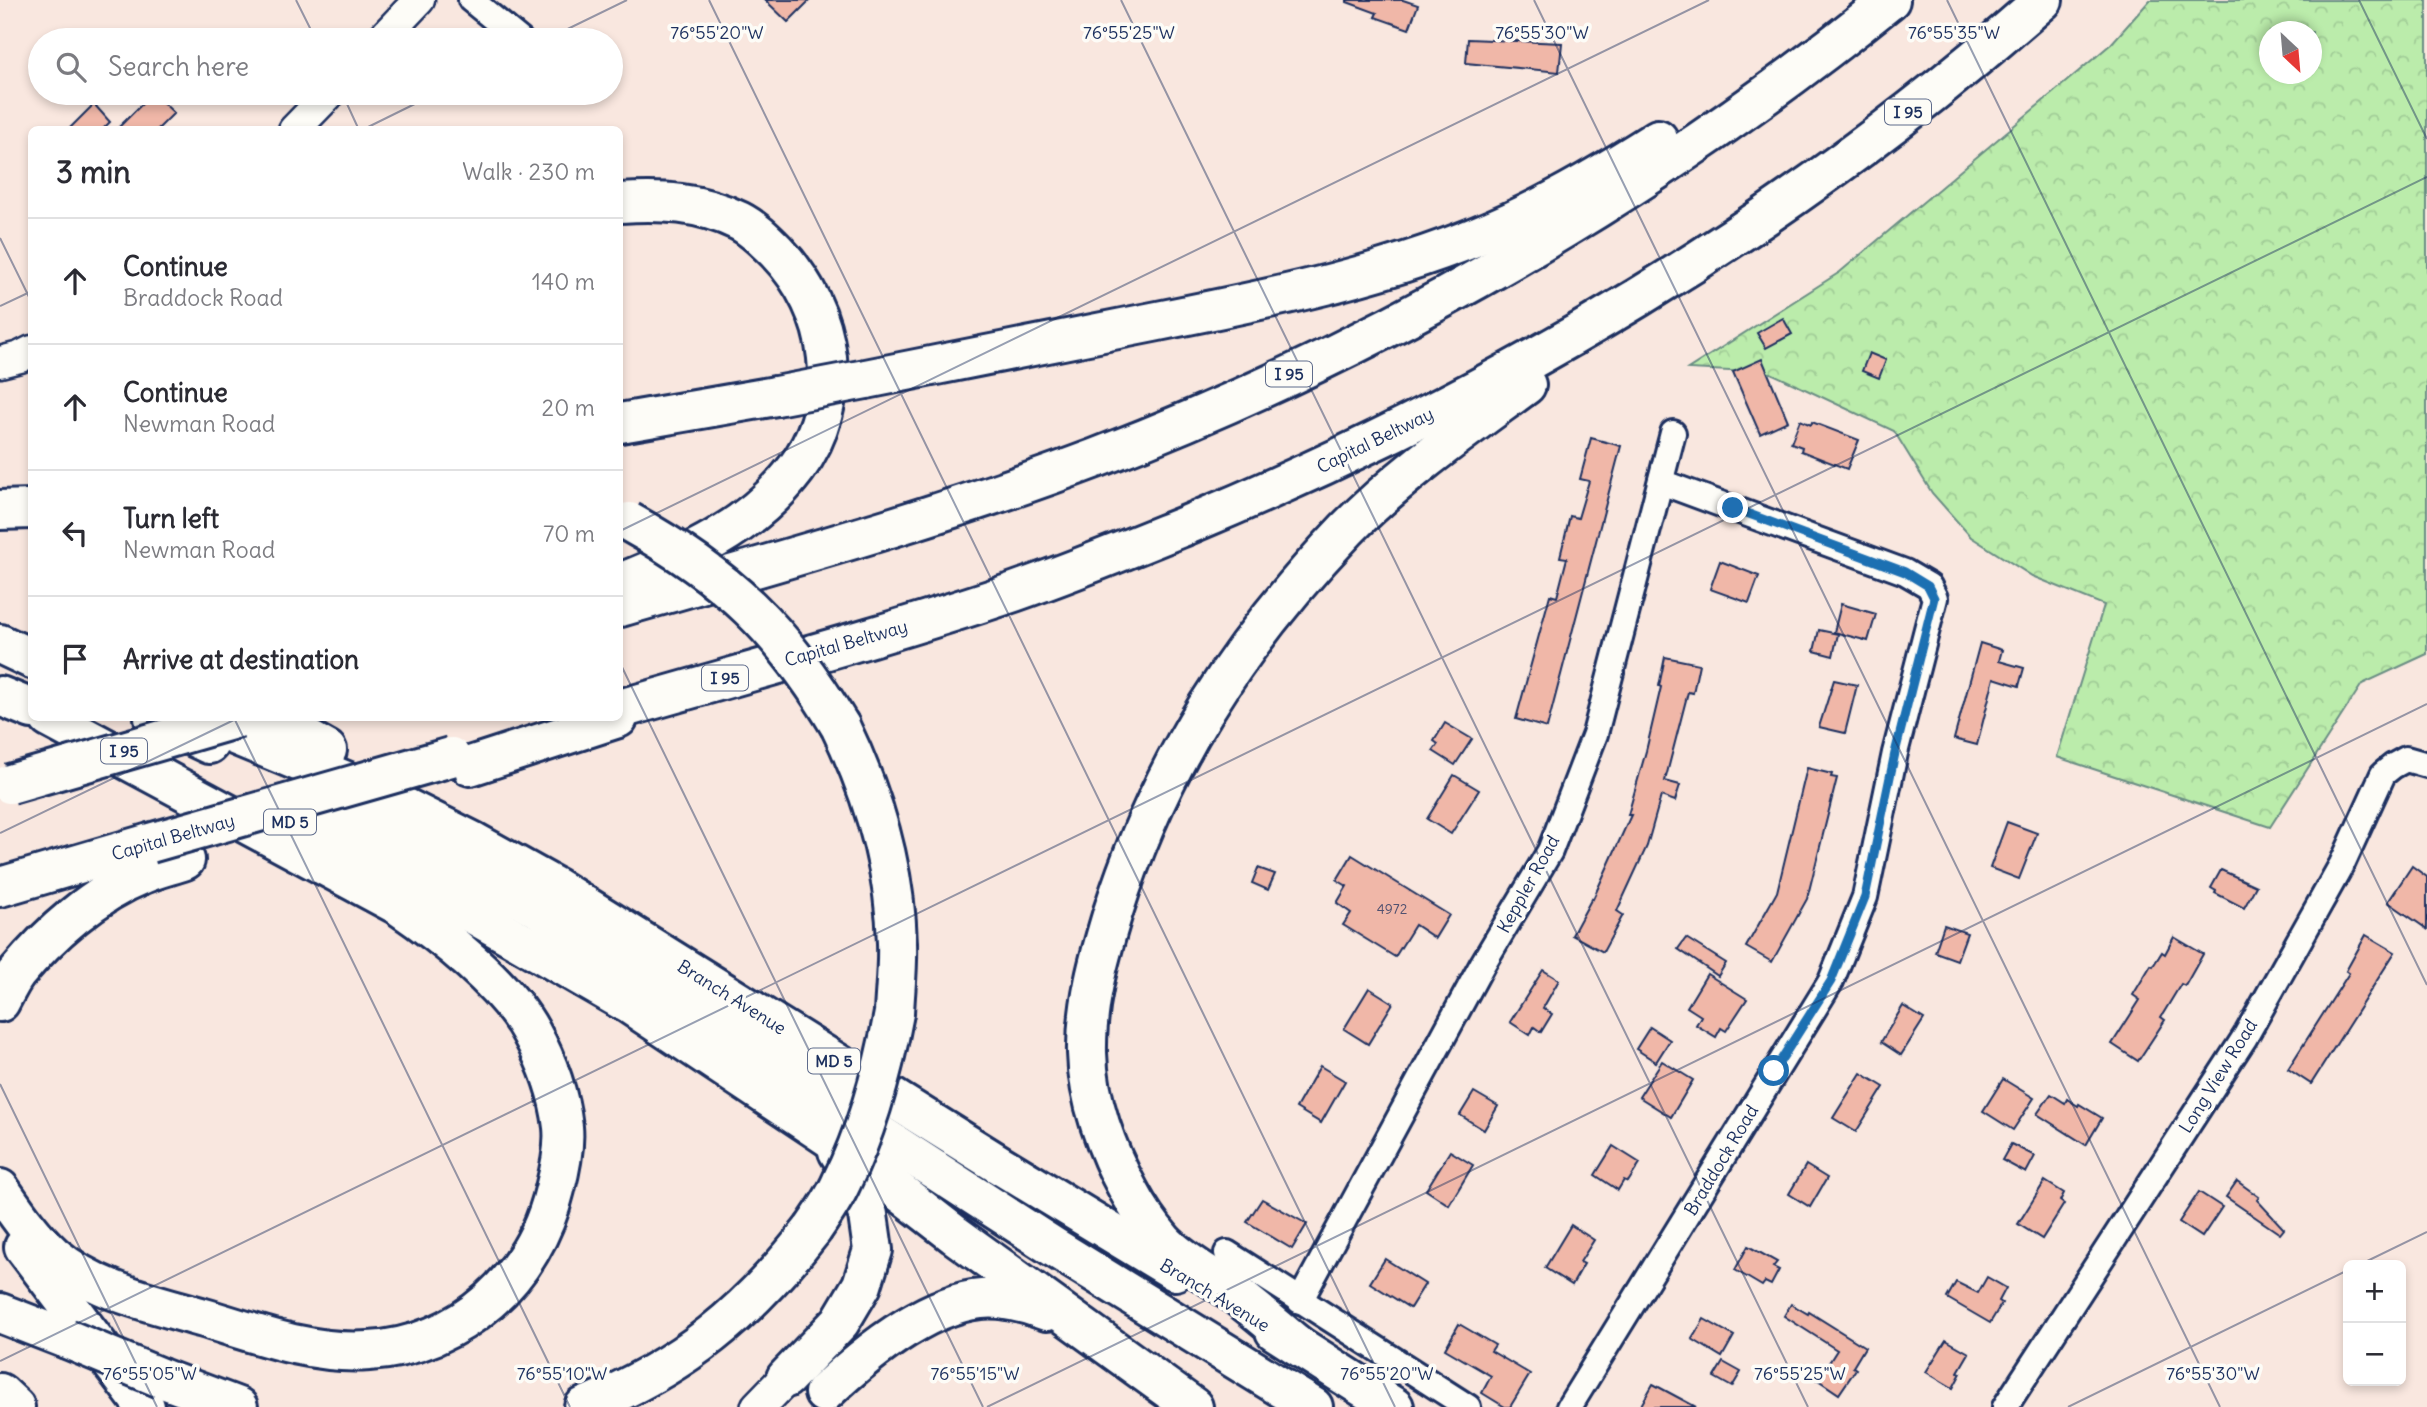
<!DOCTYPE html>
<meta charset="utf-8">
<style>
body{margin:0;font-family:Delius,sans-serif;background:#f7f7f7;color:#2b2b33}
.controls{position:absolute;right:21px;bottom:21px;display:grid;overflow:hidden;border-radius:10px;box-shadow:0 4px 10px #0003}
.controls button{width:63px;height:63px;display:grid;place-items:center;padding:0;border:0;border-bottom:2px solid #e1e1e2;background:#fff;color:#2b2b33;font:35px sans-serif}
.compass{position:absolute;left:2259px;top:21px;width:63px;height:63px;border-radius:50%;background:#fff;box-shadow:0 4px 10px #0003;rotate:154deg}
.stop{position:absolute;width:21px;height:21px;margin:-16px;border:5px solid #1f6fb2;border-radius:50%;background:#fff}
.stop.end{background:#1f6fb2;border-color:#fff;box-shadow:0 2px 7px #0008}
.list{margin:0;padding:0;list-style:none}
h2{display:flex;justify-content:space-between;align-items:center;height:91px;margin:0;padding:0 28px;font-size:30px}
h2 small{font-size:23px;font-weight:400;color:#7c7c81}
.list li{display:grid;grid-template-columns:46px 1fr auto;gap:21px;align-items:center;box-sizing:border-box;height:126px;padding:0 28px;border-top:2px solid #e1e1e2}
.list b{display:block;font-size:26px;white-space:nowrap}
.list p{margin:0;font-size:23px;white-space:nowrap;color:#7c7c81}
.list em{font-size:23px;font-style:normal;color:#7c7c81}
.icon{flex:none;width:38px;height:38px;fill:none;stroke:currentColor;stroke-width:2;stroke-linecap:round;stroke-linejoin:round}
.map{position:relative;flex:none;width:2427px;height:1407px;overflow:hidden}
.search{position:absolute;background:#fff;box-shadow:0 4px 10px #0003;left:28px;top:28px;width:595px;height:77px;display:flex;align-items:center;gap:18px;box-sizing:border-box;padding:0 24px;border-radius:38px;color:#7c7c81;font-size:26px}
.panel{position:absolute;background:#fff;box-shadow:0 4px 10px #0003;left:28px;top:126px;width:595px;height:595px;border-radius:10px}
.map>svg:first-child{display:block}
</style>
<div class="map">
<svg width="2427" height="1407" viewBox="0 0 2427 1407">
<defs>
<pattern id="forest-crowns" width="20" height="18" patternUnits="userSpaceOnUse" patternTransform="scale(1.75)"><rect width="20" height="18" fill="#bbecab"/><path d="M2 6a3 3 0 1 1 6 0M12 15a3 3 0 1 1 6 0" fill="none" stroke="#a0cb96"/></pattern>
</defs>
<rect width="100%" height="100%" fill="#f9e7df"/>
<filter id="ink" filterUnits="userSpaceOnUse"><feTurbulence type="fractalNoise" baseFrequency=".0143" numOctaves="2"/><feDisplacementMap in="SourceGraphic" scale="14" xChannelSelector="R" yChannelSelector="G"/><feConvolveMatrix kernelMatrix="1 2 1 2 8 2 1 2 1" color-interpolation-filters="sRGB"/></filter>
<g filter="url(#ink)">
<path fill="url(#forest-crowns)" stroke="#6b8e84" stroke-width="2" fill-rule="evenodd" d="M2150 0H2427V654L2362 684 2270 827 2057 757 2104 605 2032 576 1971 537 1932 493 1894 431 1771 373 1688 369 1840 272 2111 44ZM2270 32H2312V74H2270Z"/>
<g fill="#f0b7a8" stroke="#1b2f5e" stroke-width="2">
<polygon points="765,0 810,0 788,22"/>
<polygon points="1347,0 1403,0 1418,5 1409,29 1375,17 1377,13 1347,2"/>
<polygon points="1468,39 1562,43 1559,72 1466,63"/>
<polygon points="153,93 174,113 157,130 116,130"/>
<polygon points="94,104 110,122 102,130 68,130"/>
<polygon points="1783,318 1792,334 1766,348 1757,333"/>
<polygon points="1869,353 1886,360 1879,378 1862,371"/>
<polygon points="1762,359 1788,421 1760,434 1733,372"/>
<polygon points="1800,420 1811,425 1812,422 1859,440 1847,469 1801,451 1802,447 1791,443"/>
<polygon points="1591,438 1621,446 1547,728 1516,719 1550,595 1557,597 1567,558 1560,557 1570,516 1578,518 1589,481 1580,479"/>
<polygon points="1720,561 1759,576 1749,603 1710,589"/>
<polygon points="1841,604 1876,614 1868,641 1834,632"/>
<polygon points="1819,630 1838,634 1833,656 1814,651"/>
<polygon points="1980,643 2002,650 1999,661 2024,668 2019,686 1994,678 1977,745 1954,739"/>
<polygon points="1665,657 1699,664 1693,693 1688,692 1665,781 1680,785 1675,801 1661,796 1647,846 1617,911 1623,915 1603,952 1572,935 1592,898 1593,899 1631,815 1628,815 1646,751 1661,687 1659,686"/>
<polygon points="1834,680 1857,685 1845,733 1819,727"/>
<polygon points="1445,723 1472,739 1455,765 1433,751 1438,744 1434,741"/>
<polygon points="1807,768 1832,774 1831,777 1837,778 1807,899 1772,962 1746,947 1777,892"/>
<polygon points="1454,775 1479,790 1451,834 1427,819"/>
<polygon points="2007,822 2037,833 2019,879 1990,868"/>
<polygon points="1352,855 1449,915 1435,938 1415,925 1395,957 1343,925 1351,913 1337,903 1347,886 1337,880"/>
<polygon points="2412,866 2427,877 2427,929 2388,902"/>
<polygon points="1258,868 1275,874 1268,890 1252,883"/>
<polygon points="2221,870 2256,886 2244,908 2215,893 2216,891 2211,888"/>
<polygon points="1944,925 1967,933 1957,960 1935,952"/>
<polygon points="2366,935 2395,952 2311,1084 2288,1069 2349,973 2346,971"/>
<polygon points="2174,937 2203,954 2185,986 2181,984 2161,1017 2165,1020 2138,1061 2112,1044 2140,1000 2133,995 2151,965 2153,966 2162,952 2165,954"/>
<polygon points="1686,938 1726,963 1718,976 1678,949"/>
<polygon points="1543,970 1559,980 1543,1008 1552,1014 1541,1032 1534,1027 1530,1035 1510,1022"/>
<polygon points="1707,974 1747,999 1726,1031 1721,1028 1716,1037 1696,1025 1701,1016 1687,1007"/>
<polygon points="1369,988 1393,1003 1368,1044 1344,1029"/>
<polygon points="1903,1006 1924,1019 1901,1055 1881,1042"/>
<polygon points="1650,1027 1670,1040 1656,1062 1636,1049"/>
<polygon points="1662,1061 1693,1080 1671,1117 1639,1097"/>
<polygon points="1320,1066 1345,1081 1321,1123 1296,1108"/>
<polygon points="1861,1073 1884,1087 1856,1132 1833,1118"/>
<polygon points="2003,1079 2034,1098 2013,1130 1983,1111"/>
<polygon points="1474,1092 1498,1106 1484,1130 1460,1115"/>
<polygon points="2051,1094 2065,1103 2067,1099 2078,1106 2079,1104 2102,1118 2086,1145 2037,1114"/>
<polygon points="2011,1144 2035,1156 2026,1173 2002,1160"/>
<polygon points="1613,1146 1640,1163 1628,1182 1624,1180 1618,1190 1595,1175"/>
<polygon points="1450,1151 1473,1165 1449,1205 1426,1190"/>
<polygon points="1806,1165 1827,1178 1810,1207 1789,1194"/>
<polygon points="2045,1181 2064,1193 2060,1201 2064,1204 2042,1239 2018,1224"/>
<polygon points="2237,1181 2259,1197 2257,1200 2284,1229 2280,1234 2226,1197"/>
<polygon points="2199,1192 2222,1207 2202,1237 2179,1222"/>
<polygon points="1262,1199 1307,1224 1292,1249 1247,1222"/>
<polygon points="1571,1225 1594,1240 1580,1262 1584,1264 1572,1285 1545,1268"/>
<polygon points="1748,1246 1777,1262 1773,1267 1779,1270 1771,1285 1765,1282 1762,1286 1735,1270"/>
<polygon points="1385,1259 1425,1284 1410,1308 1370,1283"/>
<polygon points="1987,1277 2006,1288 1999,1301 2002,1303 1990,1323 1947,1298 1956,1282 1978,1293"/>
<polygon points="1791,1304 1808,1314 1809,1312 1865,1347 1853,1367 1856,1369 1839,1394 1818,1380 1837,1350 1784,1316"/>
<polygon points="1704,1319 1734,1336 1722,1357 1692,1339"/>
<polygon points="1459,1324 1495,1345 1491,1351 1530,1374 1510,1407 1505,1407 1482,1393 1491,1376 1445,1349"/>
<polygon points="1946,1340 1969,1353 1958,1372 1961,1373 1953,1388 1926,1372"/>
<polygon points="1723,1362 1741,1372 1732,1387 1714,1377"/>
<polygon points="1653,1384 1696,1407 1640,1407"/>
</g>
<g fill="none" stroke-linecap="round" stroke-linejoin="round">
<g stroke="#1b2f5e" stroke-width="30">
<g id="minor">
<polyline points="471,0 520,40"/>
<polyline points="1227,1253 1468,1407"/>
<polyline points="1300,1301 1482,965 1550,851 1595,734 1673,433"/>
<polyline points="1569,1407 1831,981 1865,897 1895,753 1935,598 1929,586 1905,572 1661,482"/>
<polyline points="2005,1407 2245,1037 2342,864 2383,774 2393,766 2406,759 2427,765"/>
</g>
</g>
<g stroke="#1b2f5e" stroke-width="35">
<g id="tertiary">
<polyline points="381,40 419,0"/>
<polyline points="294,130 330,93"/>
<polyline points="0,362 20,357 32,351"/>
</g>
</g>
<g stroke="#1b2f5e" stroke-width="38">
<polyline id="secondary" points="758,1407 786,1378"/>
</g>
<g stroke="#1b2f5e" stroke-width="44">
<g id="motorway">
<path d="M620 203C661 200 700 202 739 221 753 228 765 240 776 251 834 311 847 400 796 469 752 528 685 557 620 583"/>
<path d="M866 379C962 360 1058 341 1153 322 1275 298 1396 274 1510 222 1561 199 1611 169 1658 139"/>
<polyline points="620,423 776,396"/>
<polyline points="0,510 32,509"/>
<path d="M620 607C779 561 940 517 1096 458 1381 349 1652 192 1890 0"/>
<polyline points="0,644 32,659"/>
<polyline points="0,696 32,709"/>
<path d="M620 709C751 671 884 636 1014 592 1072 572 1130 548 1187 525 1497 397 1792 223 2043 0"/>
<polyline points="154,718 209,744"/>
<polyline points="193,718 380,795 474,842 555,887 1000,1165 1175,1271"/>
<polyline points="270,718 327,750"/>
<path d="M840 726C873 794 895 866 897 943 898 966 895 990 894 1013"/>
<polyline points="470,766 618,718"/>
<polyline points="317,795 410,839 538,908 691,1012 1055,1248 1313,1407"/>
<polyline points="309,830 348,847 445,898 629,1004 830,1138 955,1235 1193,1407"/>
<polyline points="0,887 150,843"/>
<path d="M0 1002C5 993 10 982 16 974 49 934 95 893 143 874 157 868 171 865 185 860"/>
<path d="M0 1189C16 1212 32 1236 53 1255 94 1291 153 1303 204 1318 257 1334 312 1355 369 1351 461 1345 534 1278 555 1189 560 1170 565 1147 563 1127 559 1093 547 1061 531 1032 506 985 442 935 398 905L49 718"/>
<polyline points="24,1247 145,1407"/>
<polyline points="0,1313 67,1339"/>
<polyline points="1275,1331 1394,1407"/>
<path d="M1296 1344C1273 1325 1250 1305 1226 1287 1207 1274 1178 1258 1163 1241 1150 1226 1138 1208 1129 1191 1107 1151 1088 1100 1087 1053 1086 1004 1099 958 1113 912 1161 761 1238 643 1347 529 1400 475 1465 430 1526 385"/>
<polyline points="161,1378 238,1407"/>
<polyline points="786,1378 840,1322 862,1285 873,1250 868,1215 855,1179 838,1151"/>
<polyline points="0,1393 15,1407"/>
<path d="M824 1393C865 1354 939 1292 1000 1299 1016 1301 1032 1305 1047 1311"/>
<path d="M584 1407C684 1366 747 1314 813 1229"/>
</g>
</g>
<use href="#minor" stroke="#fdfcf7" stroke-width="24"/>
<use href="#tertiary" stroke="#fdfcf7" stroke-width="30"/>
<use href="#secondary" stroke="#fdfcf7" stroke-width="33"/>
<use href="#motorway" stroke="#fdfcf7" stroke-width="38"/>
<g stroke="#1b2f5e" stroke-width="44" stroke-linecap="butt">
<g id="motorway-bridge">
<polyline points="776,396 866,379"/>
<path d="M629 522C728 577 782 629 840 726"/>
<polyline points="10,784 238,718"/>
<polyline points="150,843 451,757"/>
<path d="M813 1229C823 1214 834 1199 841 1183 868 1129 883 1072 894 1013"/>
<polyline points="67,1339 161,1378"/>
</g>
</g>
<use href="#motorway-bridge" stroke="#fdfcf7" stroke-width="38"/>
</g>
</g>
<g fill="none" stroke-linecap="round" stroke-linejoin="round" filter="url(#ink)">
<polyline stroke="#1f6fb2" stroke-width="9" points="1733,508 1905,572 1928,586 1934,598 1895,753 1865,897 1831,981 1774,1071"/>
</g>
<path fill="none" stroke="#1b2f5e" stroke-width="2" stroke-opacity="0.45" d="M296 0 316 40M709 0 1395 1407M1121 0 1808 1407M1534 0 2220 1407M1947 0 2427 985M2359 0 2427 139M545 40 627 0M342 93 359 130M362 130 437 93M0 238 32 303M0 306 32 291M620 531 1709 0M620 663 983 1407M234 718 570 1407M0 833 238 718M0 1084 157 1407M2359 1265 2427 1232M0 1361 2427 177M987 1407 2427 704M2068 1407 2348 1270"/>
<g text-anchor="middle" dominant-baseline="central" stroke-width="7" stroke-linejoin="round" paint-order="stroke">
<g font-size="14" fill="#505170">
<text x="1392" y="909">4972</text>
</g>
<g fill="#fdfcf7" stroke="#5f6c8c" stroke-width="2">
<rect x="1885" y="99.5" width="46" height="25" rx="5"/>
<rect x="1266" y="361.5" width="46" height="25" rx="5"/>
<rect x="702" y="665.5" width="46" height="25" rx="5"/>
<rect x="101" y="738.5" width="46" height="25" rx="5"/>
<rect x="264" y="809.5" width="52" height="25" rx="5"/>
<rect x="808" y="1048.5" width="52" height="25" rx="5"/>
</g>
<g font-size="16" font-weight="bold" fill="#1b2f5e">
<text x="1908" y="112">I 95</text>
<text x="1289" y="374">I 95</text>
<text x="725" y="678">I 95</text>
<text x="124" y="751">I 95</text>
<text x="290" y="822">MD 5</text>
<text x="834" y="1061">MD 5</text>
</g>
<g font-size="18" fill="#1b2f5e" stroke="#fdfcf7">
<text transform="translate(1375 440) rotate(-26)">Capital Beltway</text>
<text transform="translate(846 643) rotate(-16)">Capital Beltway</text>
<text transform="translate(173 837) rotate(-16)">Capital Beltway</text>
<text transform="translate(1528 884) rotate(-61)">Keppler Road</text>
<text transform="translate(732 997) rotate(32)">Branch Avenue</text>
<text transform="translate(2218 1076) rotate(-58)">Long View Road</text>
<text transform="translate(1721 1160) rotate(-59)">Braddock Road</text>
<text transform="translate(1215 1295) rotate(31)">Branch Avenue</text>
</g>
</g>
<g font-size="18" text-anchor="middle" fill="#1b2f5e" stroke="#fdfcf7" stroke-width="7" stroke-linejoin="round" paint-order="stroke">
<text x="717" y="39">76°55'20"W</text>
<text x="1129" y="39">76°55'25"W</text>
<text x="1542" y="39">76°55'30"W</text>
<text x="1954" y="39">76°55'35"W</text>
<text x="150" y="1380">76°55'05"W</text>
<text x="562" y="1380">76°55'10"W</text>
<text x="975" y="1380">76°55'15"W</text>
<text x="1387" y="1380">76°55'20"W</text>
<text x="1800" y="1380">76°55'25"W</text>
<text x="2213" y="1380">76°55'30"W</text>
</g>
</svg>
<div class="controls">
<button>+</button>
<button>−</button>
</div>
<svg class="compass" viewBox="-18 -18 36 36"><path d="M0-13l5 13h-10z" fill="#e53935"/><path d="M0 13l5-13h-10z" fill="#7c7c81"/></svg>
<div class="stop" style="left:1774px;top:1071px"></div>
<div class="stop end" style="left:1733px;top:508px"></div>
<div class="search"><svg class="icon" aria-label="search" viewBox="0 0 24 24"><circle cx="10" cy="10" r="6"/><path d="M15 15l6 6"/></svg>Search here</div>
<section class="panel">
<h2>3 min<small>Walk · 230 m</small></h2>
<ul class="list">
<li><svg class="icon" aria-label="ahead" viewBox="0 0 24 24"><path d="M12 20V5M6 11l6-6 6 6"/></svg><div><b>Continue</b><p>Braddock Road</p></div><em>140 m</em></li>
<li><svg class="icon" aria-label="ahead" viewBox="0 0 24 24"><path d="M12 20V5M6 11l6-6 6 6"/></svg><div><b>Continue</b><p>Newman Road</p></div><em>20 m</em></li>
<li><svg class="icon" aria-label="left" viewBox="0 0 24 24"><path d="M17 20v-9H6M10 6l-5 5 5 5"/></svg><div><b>Turn left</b><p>Newman Road</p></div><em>70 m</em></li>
<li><svg class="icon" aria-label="arrive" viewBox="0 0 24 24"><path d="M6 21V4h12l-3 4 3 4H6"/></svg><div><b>Arrive at destination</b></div></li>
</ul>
</section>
</div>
